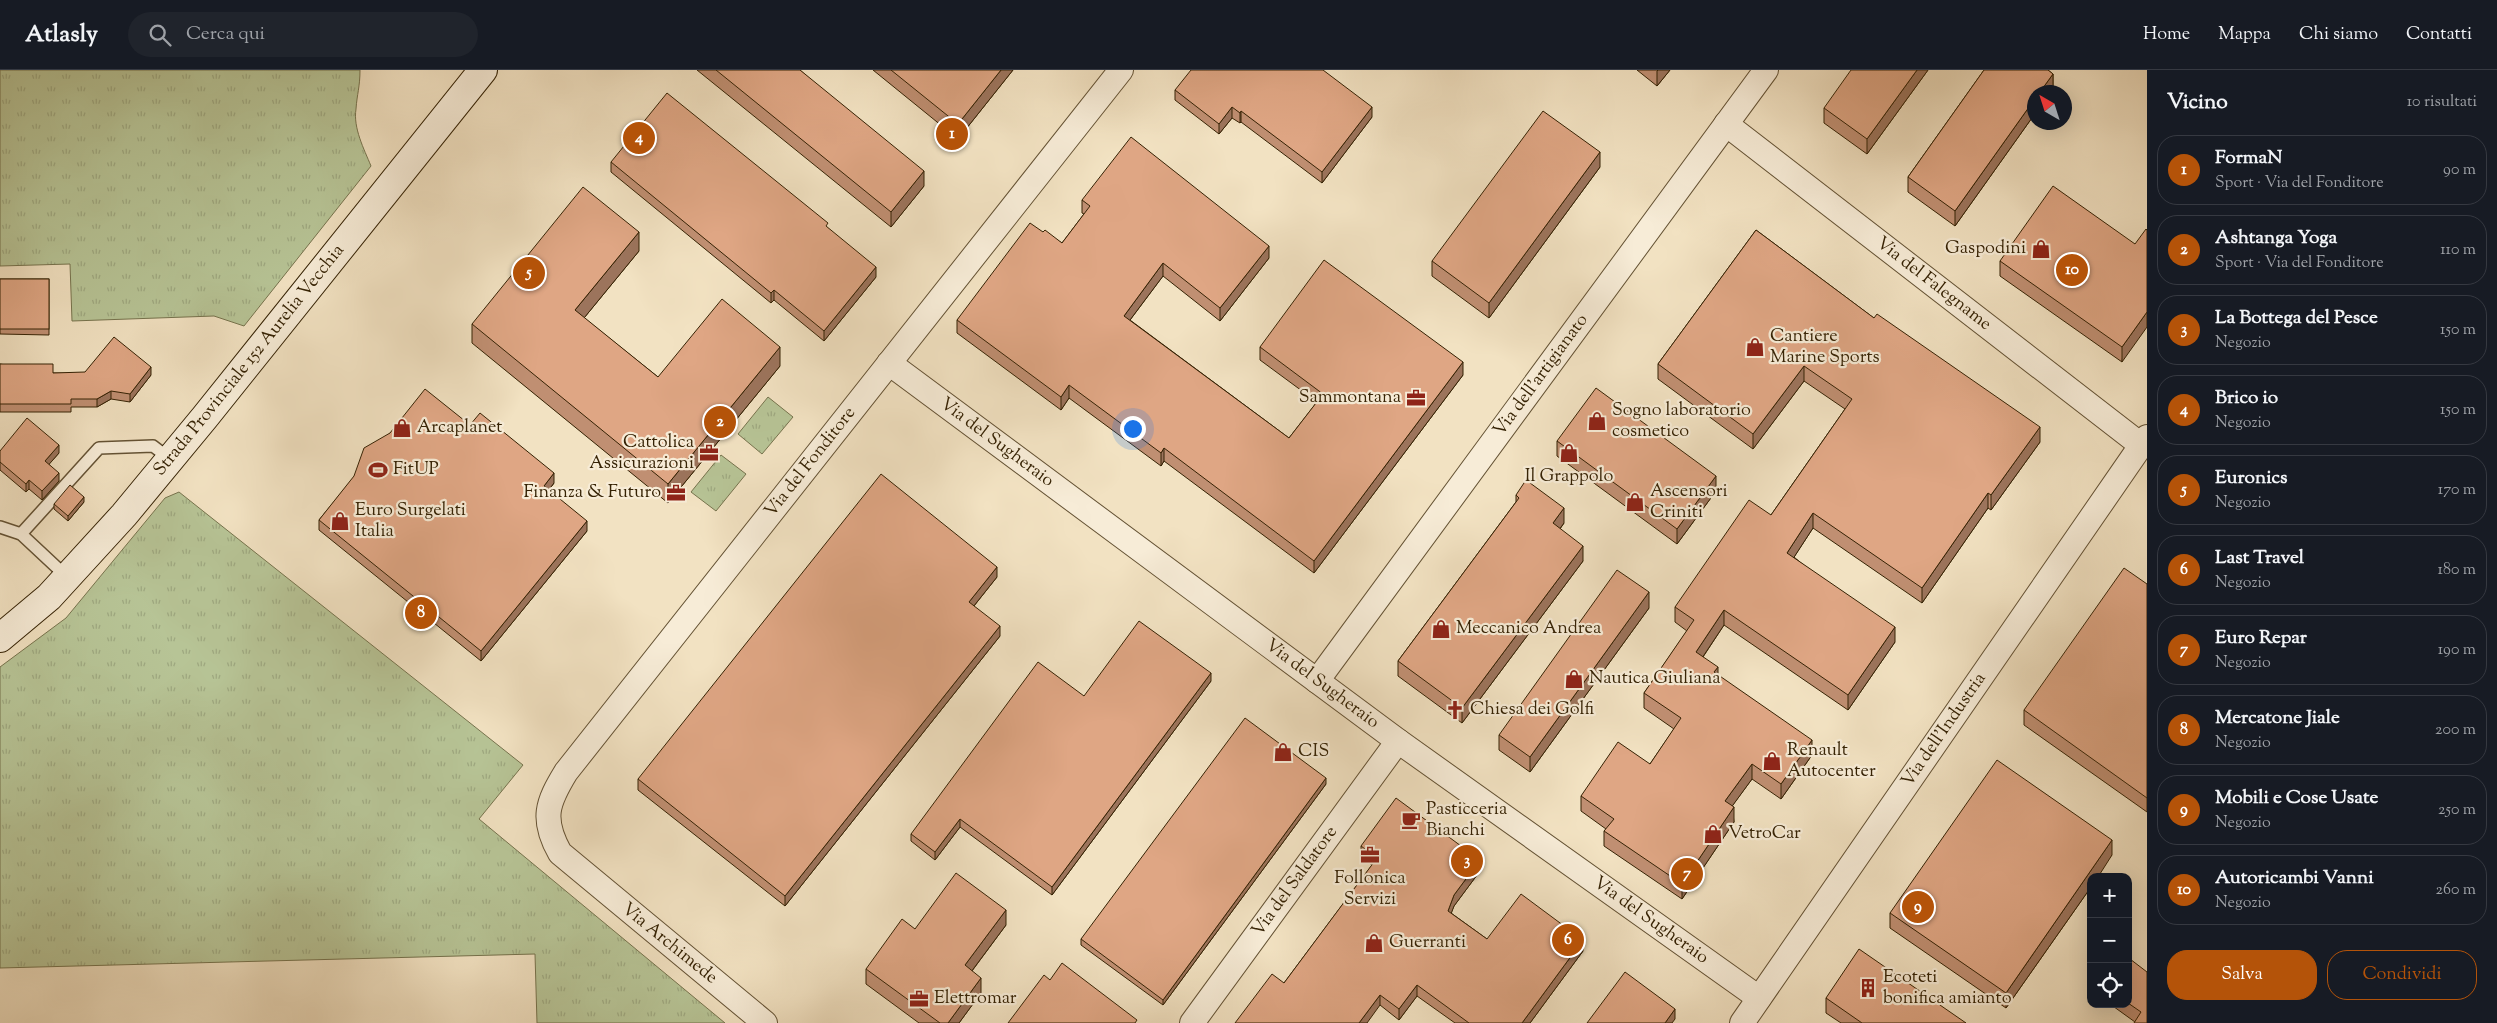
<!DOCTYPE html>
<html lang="it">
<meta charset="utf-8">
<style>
body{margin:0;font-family:"Sorts Mill Goudy",serif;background:#20242c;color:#f1f3f6}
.controls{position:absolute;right:15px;bottom:15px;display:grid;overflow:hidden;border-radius:10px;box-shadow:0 5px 20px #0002}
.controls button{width:45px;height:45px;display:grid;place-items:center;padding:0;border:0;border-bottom:1px solid #363941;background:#171b24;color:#f1f3f6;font:25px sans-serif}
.compass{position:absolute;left:2027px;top:15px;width:45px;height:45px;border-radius:50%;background:#171b24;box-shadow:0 5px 20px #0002;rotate:321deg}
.you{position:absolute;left:1132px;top:358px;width:18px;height:18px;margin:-12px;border:4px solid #fff;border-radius:50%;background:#1a73e8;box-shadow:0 0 0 8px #1a73e833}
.badge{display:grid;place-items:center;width:32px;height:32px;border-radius:50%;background:#b45309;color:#fff;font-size:16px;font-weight:700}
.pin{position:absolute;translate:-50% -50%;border:2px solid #fff;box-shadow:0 1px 5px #0006}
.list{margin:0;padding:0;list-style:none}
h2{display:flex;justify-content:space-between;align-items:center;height:65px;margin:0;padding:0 20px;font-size:21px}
h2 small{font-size:16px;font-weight:400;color:#9ea1a6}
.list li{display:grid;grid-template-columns:32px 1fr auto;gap:15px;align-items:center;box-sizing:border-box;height:70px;margin:0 10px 10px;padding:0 10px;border:1px solid #363941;border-radius:20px}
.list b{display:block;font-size:19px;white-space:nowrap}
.list p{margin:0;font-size:16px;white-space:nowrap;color:#9ea1a6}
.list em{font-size:16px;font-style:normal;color:#9ea1a6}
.actions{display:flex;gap:10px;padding:15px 20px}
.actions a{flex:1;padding:11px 0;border:1px solid #b45309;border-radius:20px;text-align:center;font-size:18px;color:#b45309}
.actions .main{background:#b45309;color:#fff}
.icon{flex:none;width:28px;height:28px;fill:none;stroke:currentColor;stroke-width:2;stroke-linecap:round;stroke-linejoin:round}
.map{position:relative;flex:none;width:2147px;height:953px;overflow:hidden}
header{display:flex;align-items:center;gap:30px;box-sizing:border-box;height:70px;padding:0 25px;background:#171b24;border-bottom:1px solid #363941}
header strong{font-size:24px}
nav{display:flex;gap:28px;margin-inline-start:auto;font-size:18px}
.search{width:350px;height:45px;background:#20242c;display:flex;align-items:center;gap:12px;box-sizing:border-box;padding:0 18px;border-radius:28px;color:#9ea1a6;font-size:19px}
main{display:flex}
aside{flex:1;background:#171b24}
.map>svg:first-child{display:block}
</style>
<header>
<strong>Atlasly</strong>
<div class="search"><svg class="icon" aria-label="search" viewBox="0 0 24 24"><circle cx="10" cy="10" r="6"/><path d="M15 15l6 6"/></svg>Cerca qui</div>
<nav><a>Home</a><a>Mappa</a><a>Chi siamo</a><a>Contatti</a></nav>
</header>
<main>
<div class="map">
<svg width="2147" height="953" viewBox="0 0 2147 953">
<defs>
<pattern id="grass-tufts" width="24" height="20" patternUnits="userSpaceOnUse" patternTransform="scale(1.25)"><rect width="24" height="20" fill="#b7c496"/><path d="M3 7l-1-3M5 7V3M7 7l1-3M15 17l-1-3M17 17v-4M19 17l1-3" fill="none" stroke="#9ea880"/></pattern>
</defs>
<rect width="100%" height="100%" fill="#f2e2c2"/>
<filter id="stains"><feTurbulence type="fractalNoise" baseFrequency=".004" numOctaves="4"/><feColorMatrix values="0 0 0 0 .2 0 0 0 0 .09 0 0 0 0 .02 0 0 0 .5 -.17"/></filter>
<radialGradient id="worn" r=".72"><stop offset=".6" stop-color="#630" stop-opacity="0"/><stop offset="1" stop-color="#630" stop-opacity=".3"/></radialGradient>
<g fill="url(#grass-tufts)" stroke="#76734d">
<path d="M0 0H360C360 17 357 24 356 39 353 58 364 79 371 96L244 256 214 246 72 251 70 194 0 196Z"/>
<polygon points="768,327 793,347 762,384 738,364"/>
<polygon points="721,385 746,404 716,441 691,422"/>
<polygon points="179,422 523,695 479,749 725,953 537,953 535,884 0,898 0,597 66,548 165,428"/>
</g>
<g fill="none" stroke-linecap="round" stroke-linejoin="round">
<g stroke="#645234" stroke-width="14">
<g id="service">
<polyline points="0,457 21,464 67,507"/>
<polyline points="21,464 99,378 153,376 170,389"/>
</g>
</g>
<g stroke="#645234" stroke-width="26">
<g id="minor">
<path id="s1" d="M1726 54 2141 375"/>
<path id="s2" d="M889 293 1398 671 1759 928"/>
<path id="s3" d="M1317 611 1766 0"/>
<path id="s4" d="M765 953 560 783C541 749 547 733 566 702L1121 0"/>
<path id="s5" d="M1192 953 1398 671"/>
<path id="s6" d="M1742 953 2147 367"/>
</g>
</g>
<g stroke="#352204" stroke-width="30">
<g id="secondary">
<path id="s7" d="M0 568 49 527 124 445 205 347 483 0"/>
</g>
</g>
<use href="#service" stroke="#f7ecd7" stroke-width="11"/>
<use href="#minor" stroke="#f7ecd7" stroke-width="24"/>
<use href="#secondary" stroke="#f7ecd7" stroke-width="28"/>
</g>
<g fill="#c08f72" stroke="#352204">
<polygon points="697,0 800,0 924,116 891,157"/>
<polygon points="873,0 1013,0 958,69"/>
<polygon points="1637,0 1670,0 1657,16"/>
<polygon points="1928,0 1867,84 1824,53 1824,38"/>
<polygon points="1984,0 2048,0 2053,4 2053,19 2051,22 2034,22 2034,45 1955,156 1908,122 1908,107"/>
<polygon points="1175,20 1372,47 1322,113 1241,52 1240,53 1232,48 1219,64 1175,30"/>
<polygon points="611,92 828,158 876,207 824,271 774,230 771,233 611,102"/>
<polygon points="1600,97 1489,248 1432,206 1432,191"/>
<polygon points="1082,130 1269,188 1220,251 1163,206 1130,250 1289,368 1317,332 1260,290 1260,277 1463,305 1314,503 1164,391 1161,396 1069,328 1061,340 957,263 957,250 1043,162 1062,173 1084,144 1082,143"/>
<polygon points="1756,160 2040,372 1991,440 1988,438 1922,533 1813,458 1794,487 1895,572 1848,640 1724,555 1703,587 1718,605 1812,685 1781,729 1752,709 1732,736 1734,752 1682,829 1604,776 1604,761 1606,759 1581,741 1581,726 1650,694 1674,659 1644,638 1644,623 1687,561 1675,552 1675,537 1771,445 1845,339 1804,311 1753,379 1658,309 1658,294"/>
<polygon points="2135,174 2122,292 2000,206 2000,191"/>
<polygon points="639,181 584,248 658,307 780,296 668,433 472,273 472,254"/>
<polygon points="0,209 49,209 49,265 0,264"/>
<polygon points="0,294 53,303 151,305 130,332 111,329 97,337 71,337 71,342 0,342"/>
<polygon points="470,355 554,413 549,420 587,461 481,591 319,460 319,450 390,363"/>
<polygon points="1557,371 1716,421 1677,474 1557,386"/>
<polygon points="0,381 59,383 49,394 59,411 42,430 29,419 26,422 0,400"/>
<polygon points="1516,425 1564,453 1560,459 1583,491 1462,653 1398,606 1398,591 1516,432"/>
<polygon points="84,432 68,451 54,439 54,434"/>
<polygon points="997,507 974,536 1000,566 785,836 638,720 638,709"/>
<polygon points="2147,514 2147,742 2024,655 2024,640"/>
<polygon points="1649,538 1530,702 1499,680 1499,665"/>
<polygon points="1211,611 1052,825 960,757 935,790 911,771 911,764 1084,626"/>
<polygon points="1326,714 1163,935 1081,875 1081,869"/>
<polygon points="1361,776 1480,801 1454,836 1451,843 1487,869 1583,881 1530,953 1455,953 1417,926 1399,950 1380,935 1284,913 1372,795 1361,787"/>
<polygon points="2112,785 2091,807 2091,817 2006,938 1890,858 1890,843"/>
<polygon points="1006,855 972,901 981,923 959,953 919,953 866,914 866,899 915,859"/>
<polygon points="2128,892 2147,953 2135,952 2110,934 2128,934"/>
<polygon points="1826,928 1966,953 1841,953 1826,943"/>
</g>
<g fill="#9c745c" stroke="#352204">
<polygon points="1001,0 1013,0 958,69 958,54"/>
<polygon points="1658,0 1670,0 1657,16 1657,1"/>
<polygon points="1917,0 1928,0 1867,84 1867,69"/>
<polygon points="2053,4 2053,19 2051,22 2040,22"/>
<polygon points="2034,30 2034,45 1955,156 1955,141"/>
<polygon points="1232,37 1232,48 1219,64 1219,54"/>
<polygon points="1372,37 1372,47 1322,113 1322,102"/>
<polygon points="1241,41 1241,52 1240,53 1240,43"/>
<polygon points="1600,82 1600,97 1489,248 1489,233"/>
<polygon points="924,101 924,116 891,157 891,142"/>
<polygon points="639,162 639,181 575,259 575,240"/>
<polygon points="1269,176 1269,188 1220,251 1220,238"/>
<polygon points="1163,193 1163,206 1124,258 1124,246"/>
<polygon points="876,197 876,207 824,271 824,261"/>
<polygon points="774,220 774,230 771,233 771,223"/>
<polygon points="2147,242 2147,257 2122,292 2122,277"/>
<polygon points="780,277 780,296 668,433 668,414"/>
<polygon points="1463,292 1463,305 1314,503 1314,491"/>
<polygon points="1804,296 1804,311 1753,379 1753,364"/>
<polygon points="151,297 151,305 130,332 130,324"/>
<polygon points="1069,315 1069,328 1061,340 1061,327"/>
<polygon points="111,321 111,329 97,337 97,329"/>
<polygon points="2040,357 2040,372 1991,440 1991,425"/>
<polygon points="59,375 59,383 45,399 45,391"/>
<polygon points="1164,378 1164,391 1161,396 1161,383"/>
<polygon points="59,403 59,411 42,430 42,421"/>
<polygon points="554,403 554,413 544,426 544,416"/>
<polygon points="1716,406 1716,421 1677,474 1677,459"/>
<polygon points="29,410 29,419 26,422 26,414"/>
<polygon points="1988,423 1988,438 1922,533 1922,518"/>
<polygon points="84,427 84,432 68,451 68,446"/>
<polygon points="1564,438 1564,453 1553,468 1553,453"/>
<polygon points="1813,443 1813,458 1787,498 1787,483"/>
<polygon points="587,451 587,461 481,591 481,581"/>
<polygon points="1583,476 1583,491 1462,653 1462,638"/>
<polygon points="997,497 997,507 969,542 969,532"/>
<polygon points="1649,522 1649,538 1530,702 1530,687"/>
<polygon points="1724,540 1724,555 1696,597 1696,582"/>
<polygon points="1000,556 1000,566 785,836 785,826"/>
<polygon points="1895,557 1895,572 1848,640 1848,625"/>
<polygon points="1718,597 1718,612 1714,602"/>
<polygon points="1211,603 1211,611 1052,825 1052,817"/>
<polygon points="1812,670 1812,685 1781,729 1781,714"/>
<polygon points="1752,694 1752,709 1725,746 1725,731"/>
<polygon points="1326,708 1326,714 1163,935 1163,930"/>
<polygon points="1734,737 1734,752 1682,829 1682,814"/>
<polygon points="960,749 960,757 935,790 935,782"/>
<polygon points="2112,770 2112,785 2098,807 2091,807 2091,817 2006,938 2006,923"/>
<polygon points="1480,790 1480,801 1454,836 1448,852 1448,841 1454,825"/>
<polygon points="1006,840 1006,855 965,910 965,895"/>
<polygon points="1583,870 1583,881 1530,953 1522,953"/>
<polygon points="981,908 981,923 959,953 948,953"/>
<polygon points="1417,915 1417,926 1399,950 1399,939"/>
<polygon points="1380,925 1380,935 1367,953 1359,953"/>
<polygon points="1675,939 1675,949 1672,953 1665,953"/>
</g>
<g fill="#dfa684" stroke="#352204">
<polygon points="716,0 800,0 924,101 891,142"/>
<polygon points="891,0 1001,0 958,54"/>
<polygon points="1191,0 1323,0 1372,37 1322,102 1241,41 1240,43 1232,37 1219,54 1175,20"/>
<polygon points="1851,0 1917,0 1867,69 1824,38"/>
<polygon points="1984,0 2048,0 2053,4 2040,22 2034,22 2034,30 1955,141 1908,107"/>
<polygon points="667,23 828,153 826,156 876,197 824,261 774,220 771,223 611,92"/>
<polygon points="1543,41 1600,82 1489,233 1432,191"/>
<polygon points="1131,67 1269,176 1220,238 1163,193 1124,246 1289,368 1323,324 1260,277 1324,190 1463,292 1314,491 1164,378 1161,383 1069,315 1061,327 957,250 1030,153 1043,162 1045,160 1062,173 1090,136 1082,130"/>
<polygon points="2053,116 2135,174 2146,159 2147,160 2147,242 2122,277 2000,191"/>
<polygon points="583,117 639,162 575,240 658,307 722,229 780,277 668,414 472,254"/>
<polygon points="1756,160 1874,248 1877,244 2040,357 1991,425 1988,423 1922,518 1813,443 1787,483 1895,557 1848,625 1724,540 1696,582 1718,597 1714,602 1812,670 1781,714 1752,694 1725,731 1734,737 1682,814 1604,761 1614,749 1581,726 1618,672 1650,694 1681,648 1644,623 1694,550 1675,537 1749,430 1771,445 1852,329 1804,296 1753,364 1658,294"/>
<rect x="0" y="209" width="49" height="50"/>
<polygon points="114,267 151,297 130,324 111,321 97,329 71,329 71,334 0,334 0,294 53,294 53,303 85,302"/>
<polygon points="1596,318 1716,406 1677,459 1557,371"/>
<polygon points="425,319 470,355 480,343 554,403 544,416 587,451 481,581 319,450 354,406 364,378 390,363"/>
<polygon points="27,348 59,375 45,391 59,403 42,421 29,410 26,414 0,392 0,381"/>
<polygon points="881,404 997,497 969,532 1000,556 785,826 638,709"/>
<polygon points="1526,410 1564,438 1553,453 1583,476 1462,638 1398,591 1519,428 1516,425"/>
<polygon points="70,415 84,427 68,446 54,434"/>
<polygon points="2124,498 2147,514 2147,728 2024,640"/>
<polygon points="1617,500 1649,522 1530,687 1499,665"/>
<polygon points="1139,551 1211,603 1052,817 960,749 935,782 911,764 1038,592 1084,626"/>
<polygon points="1245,648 1326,708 1163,930 1081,869"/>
<polygon points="1997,690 2112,770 2006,923 1890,843"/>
<polygon points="1396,728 1480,790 1454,825 1448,841 1487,869 1521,824 1583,870 1522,953 1469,953 1417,915 1399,939 1380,925 1359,953 1235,953 1272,904 1284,913 1377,788 1361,776"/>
<polygon points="956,803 1006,840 965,895 981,908 948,953 940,953 866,899 902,849 915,859"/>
<polygon points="1859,879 1966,953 1862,953 1826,928"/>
<polygon points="2130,889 2147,902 2147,953 2134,953 2141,942 2128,933 2128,892"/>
<polygon points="1062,893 1137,950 1135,953 1008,953 1044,905 1050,910"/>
<polygon points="1625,902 1675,939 1665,953 1587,953"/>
</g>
<defs>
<g id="shop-bare" transform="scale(1.5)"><path d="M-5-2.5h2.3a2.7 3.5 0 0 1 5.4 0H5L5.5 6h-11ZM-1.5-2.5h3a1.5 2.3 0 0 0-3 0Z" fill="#8f2418" stroke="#f7ecd7" stroke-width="2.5" paint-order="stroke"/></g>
<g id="office-bare" transform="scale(1.5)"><path d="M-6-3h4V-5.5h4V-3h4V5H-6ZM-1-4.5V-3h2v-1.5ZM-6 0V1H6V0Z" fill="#8f2418" stroke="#f7ecd7" stroke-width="2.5" paint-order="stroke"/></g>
<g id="stadium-bare" transform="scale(1.5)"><path d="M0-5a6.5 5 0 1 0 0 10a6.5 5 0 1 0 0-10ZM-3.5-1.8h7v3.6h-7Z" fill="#8f2418" stroke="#f7ecd7" stroke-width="2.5" paint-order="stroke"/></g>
<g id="church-bare" transform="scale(1.5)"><path d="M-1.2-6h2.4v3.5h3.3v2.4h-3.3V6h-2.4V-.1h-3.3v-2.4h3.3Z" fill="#8f2418" stroke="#f7ecd7" stroke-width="2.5" paint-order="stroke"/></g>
<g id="cafe-bare" transform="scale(1.5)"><path d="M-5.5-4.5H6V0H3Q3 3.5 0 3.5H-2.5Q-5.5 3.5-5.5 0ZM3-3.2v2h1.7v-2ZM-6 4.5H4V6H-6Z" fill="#8f2418" stroke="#f7ecd7" stroke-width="2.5" paint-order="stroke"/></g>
<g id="building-bare" transform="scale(1.5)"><path d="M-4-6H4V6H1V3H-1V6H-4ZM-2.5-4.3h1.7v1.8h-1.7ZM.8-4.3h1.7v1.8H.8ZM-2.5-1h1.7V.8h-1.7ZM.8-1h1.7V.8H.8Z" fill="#8f2418" stroke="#f7ecd7" stroke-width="2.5" paint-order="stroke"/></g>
</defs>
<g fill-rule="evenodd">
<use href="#shop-bare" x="2041" y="179"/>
<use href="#shop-bare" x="1755" y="277"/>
<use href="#office-bare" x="1416" y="328"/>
<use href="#shop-bare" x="1597" y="351"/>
<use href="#shop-bare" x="402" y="358"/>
<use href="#office-bare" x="709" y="383"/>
<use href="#shop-bare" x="1569" y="383"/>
<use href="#stadium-bare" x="378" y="400"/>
<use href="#office-bare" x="676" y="423"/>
<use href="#shop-bare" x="1635" y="432"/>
<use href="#shop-bare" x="340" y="451"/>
<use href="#shop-bare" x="1441" y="559"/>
<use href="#shop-bare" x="1574" y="609"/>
<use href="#church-bare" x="1455" y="640"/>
<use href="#shop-bare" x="1283" y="682"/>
<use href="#shop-bare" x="1772" y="691"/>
<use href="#cafe-bare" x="1411" y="750"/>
<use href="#shop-bare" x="1713" y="764"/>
<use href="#office-bare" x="1370" y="785"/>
<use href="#shop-bare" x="1374" y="873"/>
<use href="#building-bare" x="1868" y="918"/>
<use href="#office-bare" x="919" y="929"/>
</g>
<g text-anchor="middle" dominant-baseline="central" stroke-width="4.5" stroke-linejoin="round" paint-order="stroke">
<g font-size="18" fill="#352204" stroke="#f7ecd7" text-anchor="start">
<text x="2026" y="179" text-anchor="end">Gaspodini</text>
<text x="1770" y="267">Cantiere<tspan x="1770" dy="21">Marine Sports</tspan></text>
<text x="1401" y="328" text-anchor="end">Sammontana</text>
<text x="1612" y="341">Sogno laboratorio<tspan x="1612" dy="21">cosmetico</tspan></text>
<text x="417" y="358">Arcaplanet</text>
<text x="694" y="373" text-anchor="end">Cattolica<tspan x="694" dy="21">Assicurazioni</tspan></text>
<text x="393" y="400">FitUP</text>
<text x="1569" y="407" text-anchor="middle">Il Grappolo</text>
<text x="1650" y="422">Ascensori<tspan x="1650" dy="21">Criniti</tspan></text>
<text x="661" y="423" text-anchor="end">Finanza &amp; Futuro</text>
<text x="355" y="441">Euro Surgelati<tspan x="355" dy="21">Italia</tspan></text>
<text x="1456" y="559">Meccanico Andrea</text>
<text x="1589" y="609">Nautica Giuliana</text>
<text x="1470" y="640">Chiesa dei Golfi</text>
<text x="1787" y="681">Renault<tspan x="1787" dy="21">Autocenter</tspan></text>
<text x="1298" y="682">CIS</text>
<text x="1426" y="740">Pasticceria<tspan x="1426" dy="21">Bianchi</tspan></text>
<text x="1728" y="764">VetroCar</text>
<text x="1370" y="809" text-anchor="middle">Follonica<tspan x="1370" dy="21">Servizi</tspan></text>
<text x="1389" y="873">Guerranti</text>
<text x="1883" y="908">Ecoteti<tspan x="1883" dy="21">bonifica amianto</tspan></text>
<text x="934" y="929">Elettromar</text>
</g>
<g font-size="18" fill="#352204" stroke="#f7ecd7">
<text stroke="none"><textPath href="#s1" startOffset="262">Via del Falegname</textPath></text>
<text stroke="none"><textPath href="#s7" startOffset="374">Strada Provinciale 152 Aurelia Vecchia</textPath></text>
<text stroke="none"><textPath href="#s3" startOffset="379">Via dell'artigianato</textPath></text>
<text stroke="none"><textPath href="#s2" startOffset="134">Via del Sugheraio</textPath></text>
<text stroke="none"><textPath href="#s4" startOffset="748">Via del Fonditore</textPath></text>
<text stroke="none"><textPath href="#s2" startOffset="539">Via del Sugheraio</textPath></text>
<text stroke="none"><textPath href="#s6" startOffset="356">Via dell'Industria</textPath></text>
<text stroke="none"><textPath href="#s5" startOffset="175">Via del Saldatore</textPath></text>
<text stroke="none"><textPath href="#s2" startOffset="944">Via del Sugheraio</textPath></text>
<text transform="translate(669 874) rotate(39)">Via Archimede</text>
</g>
</g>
<rect width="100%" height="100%" filter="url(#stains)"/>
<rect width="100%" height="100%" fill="url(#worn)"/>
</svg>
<div class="controls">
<button>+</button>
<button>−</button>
<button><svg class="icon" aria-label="locate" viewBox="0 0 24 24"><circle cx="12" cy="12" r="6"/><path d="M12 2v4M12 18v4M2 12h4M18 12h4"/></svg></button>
</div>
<svg class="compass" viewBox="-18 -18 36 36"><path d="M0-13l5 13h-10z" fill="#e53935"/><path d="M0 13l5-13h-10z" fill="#9ea1a6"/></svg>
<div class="you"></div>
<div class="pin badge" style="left:952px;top:64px">1</div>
<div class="pin badge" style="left:720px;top:352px">2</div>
<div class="pin badge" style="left:1467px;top:791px">3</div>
<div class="pin badge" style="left:639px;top:68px">4</div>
<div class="pin badge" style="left:529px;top:203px">5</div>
<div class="pin badge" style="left:1568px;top:870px">6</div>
<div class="pin badge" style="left:1687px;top:804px">7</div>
<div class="pin badge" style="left:421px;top:543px">8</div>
<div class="pin badge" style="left:1918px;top:837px">9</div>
<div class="pin badge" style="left:2072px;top:200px">10</div>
</div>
<aside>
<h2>Vicino<small>10 risultati</small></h2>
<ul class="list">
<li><span class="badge">1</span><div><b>FormaN</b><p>Sport · Via del Fonditore</p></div><em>90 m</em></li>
<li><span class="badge">2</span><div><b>Ashtanga Yoga</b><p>Sport · Via del Fonditore</p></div><em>110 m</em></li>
<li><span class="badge">3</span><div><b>La Bottega del Pesce</b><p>Negozio</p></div><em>150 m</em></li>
<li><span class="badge">4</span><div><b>Brico io</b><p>Negozio</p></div><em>150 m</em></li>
<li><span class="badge">5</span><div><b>Euronics</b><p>Negozio</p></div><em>170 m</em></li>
<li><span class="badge">6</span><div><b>Last Travel</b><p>Negozio</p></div><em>180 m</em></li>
<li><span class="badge">7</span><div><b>Euro Repar</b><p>Negozio</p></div><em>190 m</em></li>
<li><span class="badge">8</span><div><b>Mercatone Jiale</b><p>Negozio</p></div><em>200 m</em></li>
<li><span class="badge">9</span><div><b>Mobili e Cose Usate</b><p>Negozio</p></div><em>250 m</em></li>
<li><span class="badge">10</span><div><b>Autoricambi Vanni</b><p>Negozio</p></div><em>260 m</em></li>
</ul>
<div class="actions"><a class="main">Salva</a><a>Condividi</a></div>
</aside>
</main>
